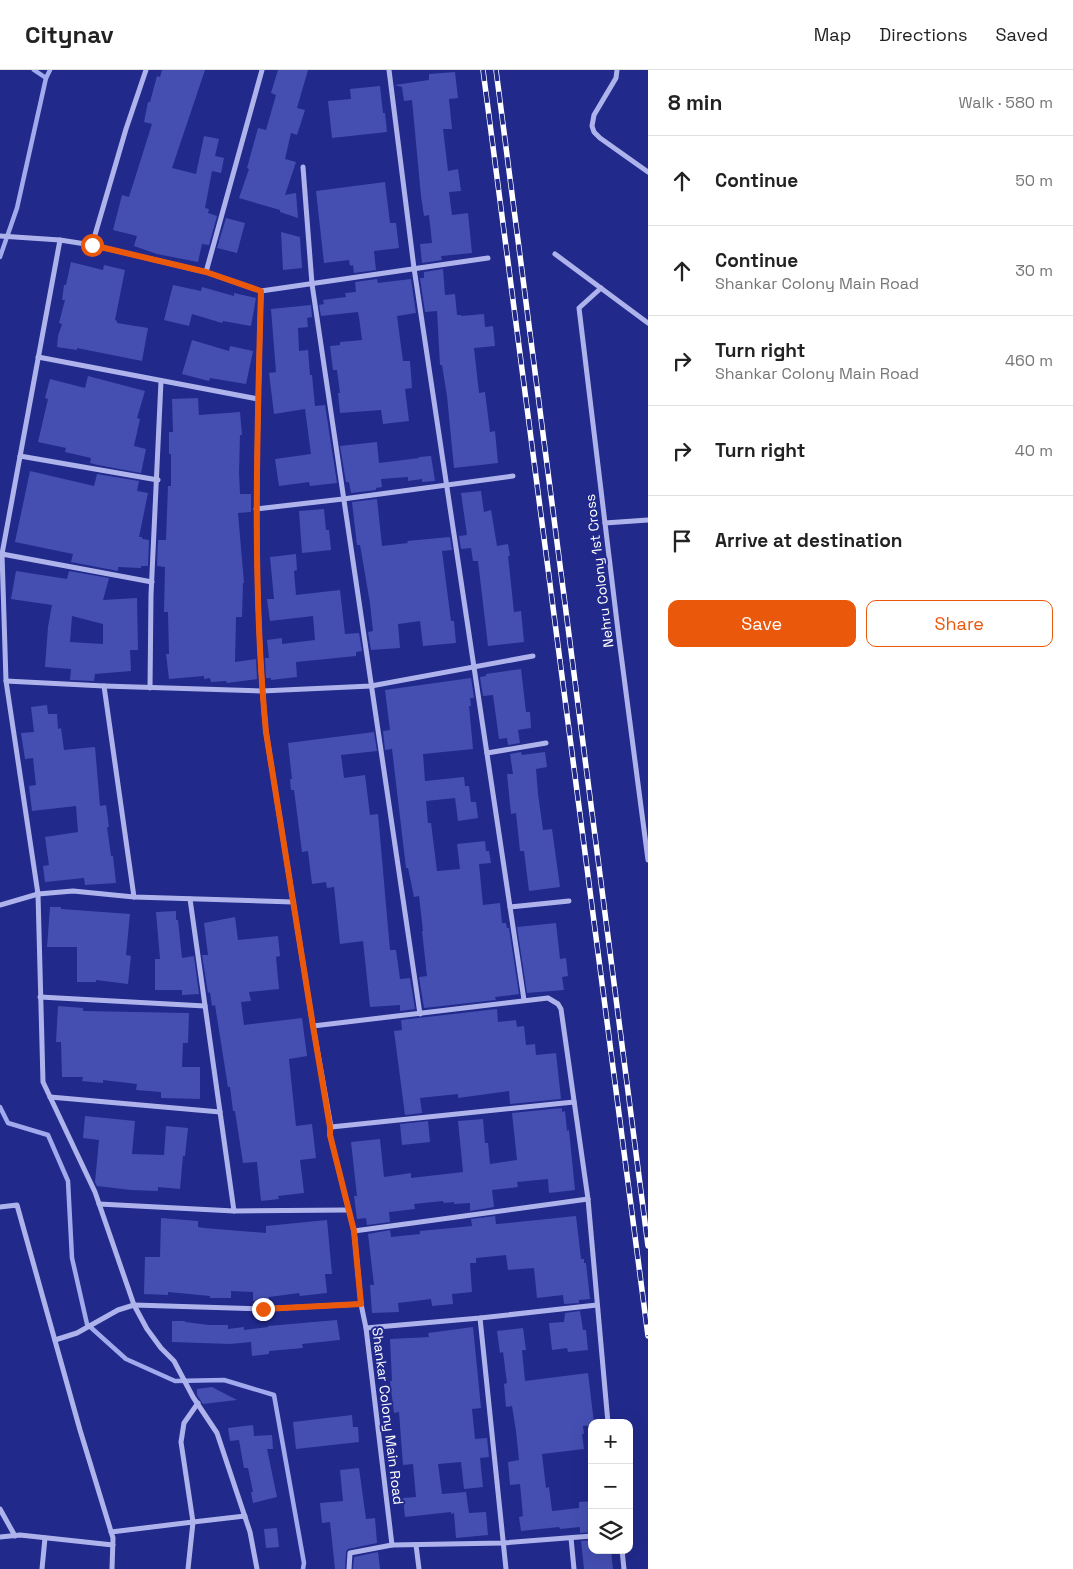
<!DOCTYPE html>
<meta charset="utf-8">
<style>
body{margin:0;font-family:"Space Grotesk",sans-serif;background:#f2f2f2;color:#222}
.controls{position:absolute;right:15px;bottom:15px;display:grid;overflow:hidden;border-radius:10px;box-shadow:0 5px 20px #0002}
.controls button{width:45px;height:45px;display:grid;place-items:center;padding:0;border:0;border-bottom:1px solid #e0e0e0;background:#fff;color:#222;font:25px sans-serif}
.stop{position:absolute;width:15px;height:15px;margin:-11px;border:4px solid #ea580c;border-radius:50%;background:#fff}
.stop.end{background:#ea580c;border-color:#fff;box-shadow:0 1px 5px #0008}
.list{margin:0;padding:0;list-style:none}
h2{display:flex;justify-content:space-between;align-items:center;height:65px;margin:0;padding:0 20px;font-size:21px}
h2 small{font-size:16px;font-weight:400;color:#767676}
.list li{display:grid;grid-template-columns:32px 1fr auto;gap:15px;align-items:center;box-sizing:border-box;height:90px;padding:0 20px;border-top:1px solid #e0e0e0}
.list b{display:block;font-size:19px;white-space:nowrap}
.list p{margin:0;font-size:16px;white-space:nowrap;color:#767676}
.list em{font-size:16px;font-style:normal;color:#767676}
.actions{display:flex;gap:10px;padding:15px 20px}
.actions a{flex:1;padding:11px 0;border:1px solid #ea580c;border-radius:10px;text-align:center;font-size:18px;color:#ea580c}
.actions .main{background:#ea580c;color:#fff}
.icon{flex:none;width:28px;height:28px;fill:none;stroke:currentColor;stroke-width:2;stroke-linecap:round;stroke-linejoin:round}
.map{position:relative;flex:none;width:648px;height:1499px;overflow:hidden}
header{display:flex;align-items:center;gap:30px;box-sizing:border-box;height:70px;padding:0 25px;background:#fff;border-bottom:1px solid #e0e0e0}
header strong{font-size:24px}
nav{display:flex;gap:28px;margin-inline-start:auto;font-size:18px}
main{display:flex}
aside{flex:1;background:#fff}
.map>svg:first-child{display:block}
</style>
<header>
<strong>Citynav</strong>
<nav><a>Map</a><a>Directions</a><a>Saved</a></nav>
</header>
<main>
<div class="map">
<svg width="648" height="1499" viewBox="0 0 648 1499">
<rect width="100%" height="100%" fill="#21298b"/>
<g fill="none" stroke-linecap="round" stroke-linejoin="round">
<g stroke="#a1aaec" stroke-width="4.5">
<polyline points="34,0 46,8"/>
<polyline points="0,187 17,138 46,8 50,0"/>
<polyline points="0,1037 8,1053 48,1065 68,1111 72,1188 87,1254 126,1289 175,1311 224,1310 274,1325 304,1493 303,1499"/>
</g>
</g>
<g fill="#454fb2" fill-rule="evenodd">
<polygon points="162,0 205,0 172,98 196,104 204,66 219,69 215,86 224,88 221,103 212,101 205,138 209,139 208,143 217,146 209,175 202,174 198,192 157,184 134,176 137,166 113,160 122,125 129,127 152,54 144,52 148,32 150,32 157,6 160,7"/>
<polygon points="278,0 308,0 297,38 305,40 297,65 291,63 285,89 296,92 285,125 296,123 298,148 280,142 280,140 239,128 249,99 247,98 258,58 266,60 276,25 271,23"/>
<polygon points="455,2 458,28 449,29 452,59 443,59 448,101 458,99 461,121 449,122 452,145 468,143 472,183 441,186 442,190 422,193 420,174 432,173 429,145 424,146 421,126 412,30 404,31 402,17 395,15 429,10 429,4"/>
<polygon points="380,16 383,43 385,43 387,62 332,68 328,31 351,29 350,19"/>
<polygon points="385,112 390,153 396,153 399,178 374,181 376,200 354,203 353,195 350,196 349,190 324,193 316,121"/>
<polygon points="226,148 245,153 237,183 217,178"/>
<polygon points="281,162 300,167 302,198 283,200"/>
<polygon points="71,192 103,200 104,195 125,200 115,250 117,251 117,253 148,258 142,291 77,278 77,280 57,277 58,266 62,254 59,253 65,230 62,230 64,215 66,215"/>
<polygon points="443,199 445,225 455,224 457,245 461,245 461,246 484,244 485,257 493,256 495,276 474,278 479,323 485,322 490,362 495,361 498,393 454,398 447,326 442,295 440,295 437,241 425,242 420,208 424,208 424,202"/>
<polygon points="377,209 378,213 411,209 416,243 397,246 403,291 410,291 412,318 405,319 409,351 383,354 381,340 340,343 338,323 340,323 337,300 333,300 330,276 340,275 340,272 362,270 359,247 358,242 321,246 319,235 324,234 323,230 346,227 345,223 356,222 355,212"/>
<polygon points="173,215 201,221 202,217 234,226 234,223 256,228 251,256 223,251 222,253 192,244 189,256 164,250"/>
<polygon points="311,235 312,247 307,248 308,257 298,258 299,281 308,280 310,305 312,305 315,336 325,335 337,413 310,416 309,412 279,416 275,389 311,384 305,339 274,344 269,303 276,302 271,239"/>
<polygon points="192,270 229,281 230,276 253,281 246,314 210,308 209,311 182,304"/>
<polygon points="88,306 145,321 137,348 140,349 134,376 146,379 141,403 98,395 90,393 91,388 65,382 66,378 38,372 48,329 45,328 50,309 85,318"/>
<polygon points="198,328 199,345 240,342 242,365 240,365 239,403 240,424 251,424 251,442 238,443 244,513 243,513 242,547 236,547 235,592 256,589 257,609 227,613 226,611 211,612 210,608 204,609 204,606 169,609 166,584 169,584 168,542 164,542 165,497 157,496 158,470 166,470 168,416 171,416 171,384 169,384 169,362 173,362 172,329"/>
<polygon points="377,372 379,393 419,388 419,387 431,386 435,411 422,412 422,409 408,411 408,407 381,409 382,417 376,418 376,420 351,423 349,412 346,412 340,376"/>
<polygon points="30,401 94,416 97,404 139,411 137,421 148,423 139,467 142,467 142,469 149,470 148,496 141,496 141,498 118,497 118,501 71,492 73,484 15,472"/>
<polygon points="481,421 484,442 491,440 497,476 508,474 510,486 508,486 514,542 521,541 524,572 488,576 478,491 473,491 471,478 461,479 459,466 467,465 461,423"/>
<polygon points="377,429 382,476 408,473 407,471 450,467 452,480 442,481 451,551 454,551 456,573 423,576 420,551 398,554 400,578 371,580 368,562 373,561 370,533 360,475 357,475 352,432"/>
<polygon points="324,439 326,460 329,460 331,480 302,483 299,441"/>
<polygon points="296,484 297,500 294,501 296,525 340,520 345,564 359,563 362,581 356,582 356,586 296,592 297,607 271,610 271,608 266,608 265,588 269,588 267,570 282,568 282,574 315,570 313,546 270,551 267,529 274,529 270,487"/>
<path d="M16 501 67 509 69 501 109 508 103 530 137 528 138 580H130L131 601 95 604 94 611 70 610 71 599 45 597 48 557 52 535 11 529ZM72 546 103 554V574L70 572Z"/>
<polygon points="521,599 526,642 530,642 531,658 518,660 520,673 508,675 507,668 499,669 493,625 483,626 480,607 486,606 486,604"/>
<polygon points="471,608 474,628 470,628 471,636 469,636 473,679 423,684 425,711 464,707 465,716 469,716 471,732 476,732 478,748 458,751 455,728 426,731 428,753 431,753 437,801 460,799 457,774 485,771 486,781 489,781 491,793 479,794 483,835 500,833 502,853 506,853 507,858 509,858 519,924 495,927 496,930 424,938 419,907 427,906 422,861 423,861 419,826 414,827 408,798 406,798 392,679 385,680 383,661 390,660 385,620"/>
<polygon points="47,635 48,644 57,644 58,659 61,658 64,680 95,677 100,736 106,735 109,757 107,757 111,786 113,786 116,813 85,815 84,808 45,812 43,796 49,795 45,767 78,762 76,736 32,741 29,716 36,715 33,688 25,689 21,663 34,662 31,637"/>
<polygon points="374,662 377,681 341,685 344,708 365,705 370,745 378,744 390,880 396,880 400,909 410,908 415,939 400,941 400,935 370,937 363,871 340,874 334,817 327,818 326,812 312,814 308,781 302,782 294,720 291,720 290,709 292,709 288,673"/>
<polygon points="521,682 522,685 545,682 547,697 536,699 538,724 543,760 552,759 560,817 529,821 524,781 520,781 516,743 511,744 507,704 513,704 510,684"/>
<polygon points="50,837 61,837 61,839 130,844 126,885 131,886 128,914 96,910 96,912 77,912 77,877 47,877"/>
<polygon points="176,841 176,850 178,850 182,888 194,886 199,924 182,925 182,920 155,920 155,889 160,889 156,842"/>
<polygon points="235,847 238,870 278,866 280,886 276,887 279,919 249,922 251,931 241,932 244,955 302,948 307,986 289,989 296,1056 312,1054 316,1088 300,1090 304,1123 278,1126 279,1129 261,1131 257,1092 243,1093 235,1041 233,1041 230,1017 228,1017 215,935 212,936 210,922 208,923 202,885 208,885 204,853"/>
<polygon points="556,853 560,889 566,888 568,906 562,907 564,920 527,923 517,857"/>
<polygon points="58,936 83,938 83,941 189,943 188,973 183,973 182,997 200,997 200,1029 161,1028 161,1022 136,1020 137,1014 103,1010 103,1013 82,1011 83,1007 62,1007 61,972 56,972"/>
<polygon points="497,939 498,952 516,950 517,957 524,956 526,975 535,974 536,985 556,983 561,1029 510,1034 509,1021 458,1028 458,1024 420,1028 422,1043 405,1045 394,961 402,960 401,950"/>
<polygon points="562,1038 562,1042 565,1041 567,1061 569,1060 575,1120 549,1123 548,1109 517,1112 518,1117 492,1120 494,1137 470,1141 470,1133 454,1134 454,1132 444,1133 443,1131 414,1134 415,1139 389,1142 390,1152 367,1155 366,1148 357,1149 354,1126 357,1126 351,1072 380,1069 384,1107 411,1103 411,1108 463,1102 458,1051 483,1049 485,1073 488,1073 490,1094 517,1090 512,1043"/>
<polygon points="85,1046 135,1051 132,1084 164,1085 166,1056 188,1058 185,1086 183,1086 180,1119 158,1117 158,1121 131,1120 97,1116 95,1112 99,1070 83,1068"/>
<polygon points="428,1051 430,1072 402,1075 400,1054"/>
<polygon points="495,1146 496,1154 498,1154 576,1146 581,1189 584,1189 584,1193 586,1193 590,1229 579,1230 579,1233 564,1234 563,1225 537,1228 534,1198 508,1200 506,1185 476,1188 476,1193 470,1193 472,1222 452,1224 453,1234 432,1236 431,1229 398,1233 399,1242 372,1243 370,1215 374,1215 368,1164 390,1160 391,1167 420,1164 420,1161 472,1156 471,1149"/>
<polygon points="161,1148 198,1151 198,1157 204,1158 266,1163 266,1156 327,1150 332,1204 325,1204 327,1223 300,1226 299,1223 269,1227 269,1230 253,1231 253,1222 231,1221 231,1228 210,1228 210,1226 168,1222 168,1225 144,1224 145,1187 160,1187"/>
<polygon points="580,1241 583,1260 586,1260 588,1280 568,1282 567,1278 552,1280 549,1253 564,1252 565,1243"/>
<polygon points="337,1250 340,1270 302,1274 303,1278 269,1281 269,1284 252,1286 251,1272 230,1274 172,1272 172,1251 185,1251 185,1252 209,1255 228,1255 228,1259 244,1257 244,1260 268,1257 268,1256"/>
<polygon points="473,1257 481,1338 472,1339 475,1369 487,1368 489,1387 480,1388 483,1417 464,1419 461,1392 438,1394 442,1424 466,1422 469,1443 486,1442 488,1465 456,1468 454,1443 451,1444 451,1442 405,1447 403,1428 416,1427 413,1394 403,1395 399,1342 394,1343 390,1311 392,1311 390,1269 429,1267 428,1263"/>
<polygon points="523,1258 526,1280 522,1280 525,1311 588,1303 594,1353 592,1353 592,1355 583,1356 584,1364 582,1364 584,1379 542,1384 546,1418 549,1417 552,1441 579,1438 579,1432 592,1431 592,1462 580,1463 580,1457 560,1459 559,1457 521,1461 519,1447 523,1446 520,1414 510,1415 508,1392 519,1390 516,1361 512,1336 506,1337 504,1314 507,1313 503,1282 500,1283 497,1261"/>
<polygon points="212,1317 237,1330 203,1334 197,1325 197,1319"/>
<polygon points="352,1345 353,1357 358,1357 359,1372 296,1379 293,1352"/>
<polygon points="253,1355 254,1366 272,1365 273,1379 267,1379 277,1427 253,1433 251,1422 253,1422 248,1398 244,1398 239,1370 230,1371 228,1358"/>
<polygon points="359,1398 366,1449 375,1448 377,1473 348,1479 346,1482 345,1499 335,1499 330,1452 322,1453 320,1433 343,1431 340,1400"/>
<polygon points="277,1458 279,1477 266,1478 264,1459"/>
<polygon points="592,1470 592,1480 611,1480 613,1499 584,1499 581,1471"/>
<polygon points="378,1482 380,1499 353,1499 354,1487"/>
</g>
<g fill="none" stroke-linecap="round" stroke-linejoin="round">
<g stroke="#aeb4eb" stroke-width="5">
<polyline points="146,0 126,59 92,175 60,170 2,484 6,611 38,824 43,1012 95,1122 134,1235 147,1259 161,1278 174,1291 193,1327 217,1363 250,1462 257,1499"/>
<path d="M262 0 206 202 261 221C257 368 252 516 266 662L313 956 331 1057 330 1065 354 1161 361 1234 366 1258 392 1475 503 1473 592 1466"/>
<polyline points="389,0 414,198 524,930"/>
<polyline points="617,0 616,8 594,45 592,56 594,62 600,68 648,102"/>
<polyline points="303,97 312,214 420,944"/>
<polyline points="0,166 60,170"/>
<polyline points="92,175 206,202"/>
<polyline points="555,184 648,253"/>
<polyline points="601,218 579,238 619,569 648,790"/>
<polyline points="261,221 488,188"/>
<polyline points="38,287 258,329"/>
<polyline points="20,386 158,410"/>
<polyline points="256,439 343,429 513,406"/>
<polyline points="605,453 648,450"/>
<polyline points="2,484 152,512"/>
<polyline points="6,611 104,616 262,621 371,616 533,586"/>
<polyline points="104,616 134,827"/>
<polyline points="150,618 151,525 161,311"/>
<polyline points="487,683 546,673"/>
<polyline points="0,835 38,824 73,821 134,827 293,832"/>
<polyline points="510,837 569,831"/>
<polyline points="40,927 205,936"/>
<polyline points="313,956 548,928 558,934 561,939 588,1129 608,1353"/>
<polyline points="50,1027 220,1042"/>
<polyline points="331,1057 574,1032"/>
<polyline points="99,1134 234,1141 190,829"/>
<polyline points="0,1137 17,1135 80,1360 113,1468 112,1499"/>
<polyline points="234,1141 348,1140"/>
<polyline points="354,1161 588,1129"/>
<polyline points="480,1248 506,1499"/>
<polyline points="366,1258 480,1248 597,1235"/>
<polyline points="55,1270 77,1263 118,1240 134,1235 263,1239 361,1234"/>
<polyline points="198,1333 184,1353 181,1372 193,1452 245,1446"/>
<polyline points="0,1439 15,1466"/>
<polyline points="111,1462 193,1452 188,1499"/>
<polyline points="0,1467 20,1465 113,1475"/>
<polyline points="571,1468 574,1499"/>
<polyline points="416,1475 419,1499"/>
<polyline points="622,1480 624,1499"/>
<polyline points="42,1499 45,1468"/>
<polyline points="349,1499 350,1483 392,1475"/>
</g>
<g stroke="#fff" stroke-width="5.5">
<g id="rail">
<polyline points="483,0 648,1266"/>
<polyline points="496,0 648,1176"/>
</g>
</g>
<use href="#rail" stroke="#21298b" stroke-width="4" stroke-dasharray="11" stroke-linecap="butt"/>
</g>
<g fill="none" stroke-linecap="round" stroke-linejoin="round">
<path stroke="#ea580c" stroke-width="6" d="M92 175 206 202 261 221C257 368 252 516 266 662L313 956 330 1057V1065L354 1161 361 1234 263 1239"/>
</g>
<g text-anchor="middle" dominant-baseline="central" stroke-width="4" stroke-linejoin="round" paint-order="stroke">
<g font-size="14" fill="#fff" stroke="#21298b">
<text transform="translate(599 501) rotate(-97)">Nehru Colony 1st Cross</text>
<text transform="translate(388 1346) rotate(83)">Shankar Colony Main Road</text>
</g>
</g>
</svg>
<div class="controls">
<button>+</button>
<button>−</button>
<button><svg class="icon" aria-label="layers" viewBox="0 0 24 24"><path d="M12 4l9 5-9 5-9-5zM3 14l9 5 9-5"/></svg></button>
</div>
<div class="stop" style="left:92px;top:175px"></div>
<div class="stop end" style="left:263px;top:1239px"></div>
</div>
<aside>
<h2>8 min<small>Walk · 580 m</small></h2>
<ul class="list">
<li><svg class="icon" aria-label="ahead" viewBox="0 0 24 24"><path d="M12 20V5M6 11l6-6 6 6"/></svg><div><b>Continue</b></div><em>50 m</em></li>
<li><svg class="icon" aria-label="ahead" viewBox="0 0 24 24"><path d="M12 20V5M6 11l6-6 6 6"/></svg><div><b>Continue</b><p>Shankar Colony Main Road</p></div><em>30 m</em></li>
<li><svg class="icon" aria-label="right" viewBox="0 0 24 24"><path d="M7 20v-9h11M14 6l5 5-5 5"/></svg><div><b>Turn right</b><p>Shankar Colony Main Road</p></div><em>460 m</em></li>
<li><svg class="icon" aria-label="right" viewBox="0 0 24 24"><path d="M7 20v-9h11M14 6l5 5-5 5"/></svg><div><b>Turn right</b></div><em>40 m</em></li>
<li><svg class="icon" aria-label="arrive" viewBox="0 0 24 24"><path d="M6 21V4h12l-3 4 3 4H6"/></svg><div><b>Arrive at destination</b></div></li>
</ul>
<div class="actions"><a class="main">Save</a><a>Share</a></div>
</aside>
</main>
